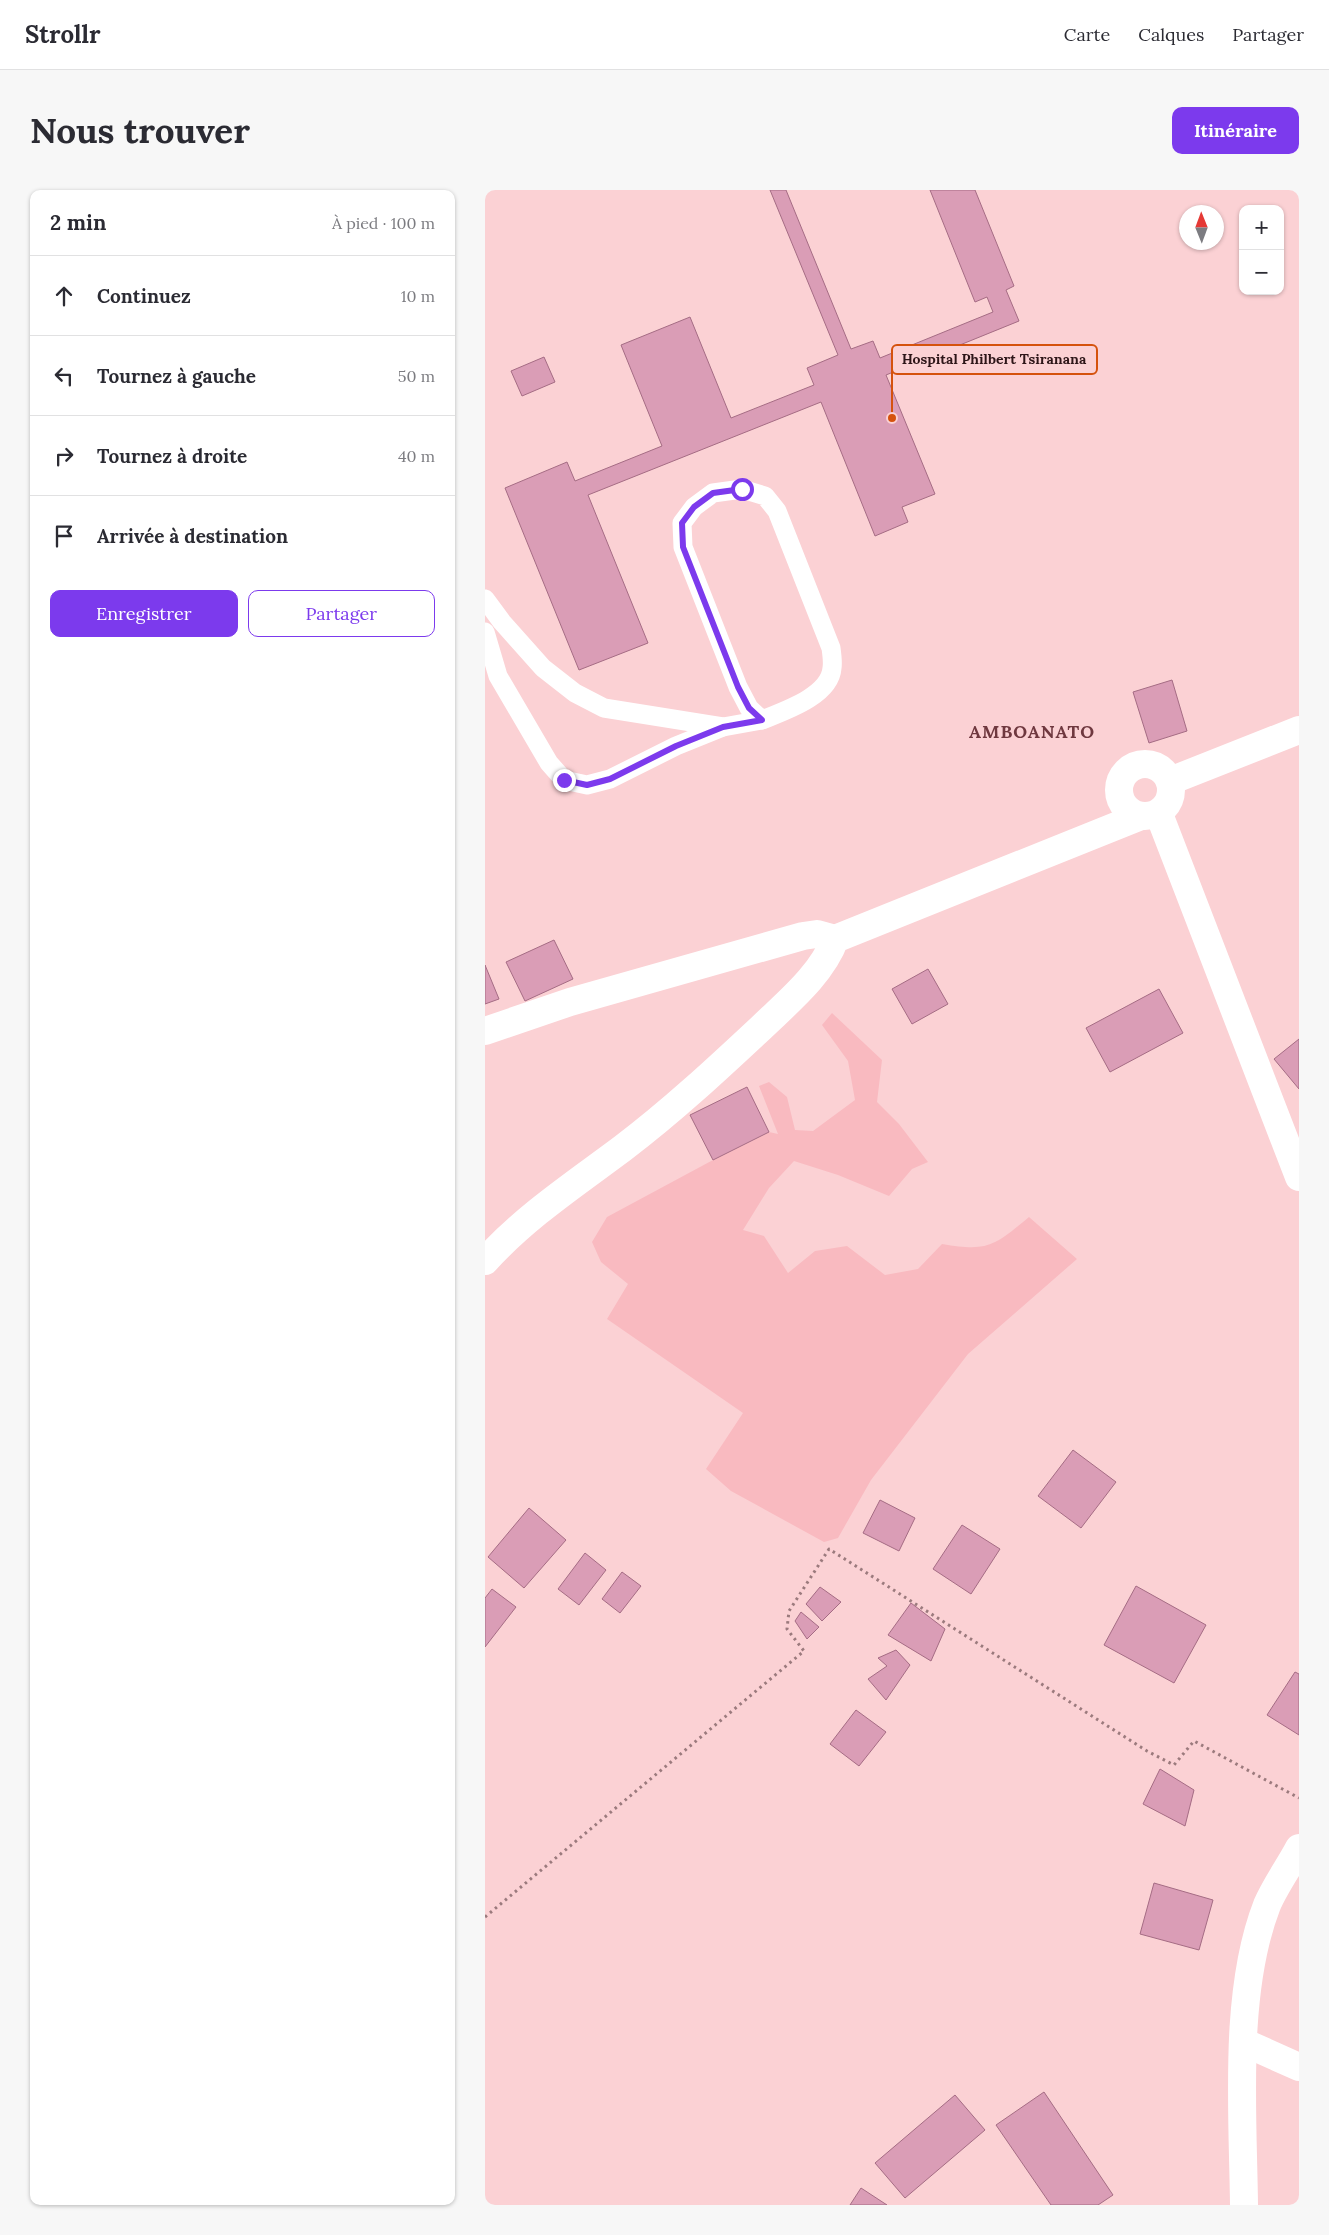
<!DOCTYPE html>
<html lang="fr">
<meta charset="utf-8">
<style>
body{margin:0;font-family:Lora,serif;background:#f7f7f7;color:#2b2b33}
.controls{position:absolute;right:15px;top:15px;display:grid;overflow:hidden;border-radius:10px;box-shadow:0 1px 4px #0004}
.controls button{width:45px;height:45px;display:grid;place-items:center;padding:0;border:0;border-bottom:1px solid #e1e1e2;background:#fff;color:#2b2b33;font:25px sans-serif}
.compass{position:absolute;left:694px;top:15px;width:45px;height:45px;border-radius:50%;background:#fff;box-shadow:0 1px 4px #0004;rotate:359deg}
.stop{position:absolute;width:15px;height:15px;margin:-11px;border:4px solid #7c3aed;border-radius:50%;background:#fff}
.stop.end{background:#7c3aed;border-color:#fff;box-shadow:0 1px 5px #0008}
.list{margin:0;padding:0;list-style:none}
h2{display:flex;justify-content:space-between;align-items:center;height:65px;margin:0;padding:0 20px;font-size:21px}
h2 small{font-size:16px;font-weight:400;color:#7c7c81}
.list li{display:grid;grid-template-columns:32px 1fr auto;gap:15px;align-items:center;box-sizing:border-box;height:80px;padding:0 20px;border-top:1px solid #e1e1e2}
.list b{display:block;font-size:19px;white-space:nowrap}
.list em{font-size:16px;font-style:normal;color:#7c7c81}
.actions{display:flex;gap:10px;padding:15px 20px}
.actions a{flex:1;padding:11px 0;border:1px solid #7c3aed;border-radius:10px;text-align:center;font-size:18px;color:#7c3aed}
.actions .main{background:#7c3aed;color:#fff}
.icon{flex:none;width:28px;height:28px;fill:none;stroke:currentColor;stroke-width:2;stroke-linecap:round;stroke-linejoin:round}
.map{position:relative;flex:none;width:814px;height:2015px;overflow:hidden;border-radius:10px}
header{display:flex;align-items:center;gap:30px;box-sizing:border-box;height:70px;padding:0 25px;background:#fff;border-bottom:1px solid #e1e1e2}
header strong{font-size:24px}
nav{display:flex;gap:28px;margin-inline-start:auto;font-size:18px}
.intro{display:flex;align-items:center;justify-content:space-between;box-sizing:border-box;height:120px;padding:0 30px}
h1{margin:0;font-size:35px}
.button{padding:12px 22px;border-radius:10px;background:#7c3aed;color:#fff;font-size:18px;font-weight:700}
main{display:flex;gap:30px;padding:0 30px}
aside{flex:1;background:#fff;border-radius:10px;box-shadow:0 1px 4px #0004}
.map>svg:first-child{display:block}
</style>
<header>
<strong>Strollr</strong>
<nav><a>Carte</a><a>Calques</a><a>Partager</a></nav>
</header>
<div class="intro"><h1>Nous trouver</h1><a class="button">Itinéraire</a></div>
<main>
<aside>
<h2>2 min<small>À pied · 100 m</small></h2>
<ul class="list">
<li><svg class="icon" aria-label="ahead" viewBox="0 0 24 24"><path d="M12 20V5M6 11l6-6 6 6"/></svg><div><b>Continuez</b></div><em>10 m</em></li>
<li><svg class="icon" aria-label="left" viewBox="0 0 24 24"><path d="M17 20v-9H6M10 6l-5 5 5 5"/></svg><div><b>Tournez à gauche</b></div><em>50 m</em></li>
<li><svg class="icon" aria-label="right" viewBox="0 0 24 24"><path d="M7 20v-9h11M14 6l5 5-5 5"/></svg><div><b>Tournez à droite</b></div><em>40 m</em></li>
<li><svg class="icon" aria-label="arrive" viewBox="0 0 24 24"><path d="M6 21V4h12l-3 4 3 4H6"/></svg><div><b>Arrivée à destination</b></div></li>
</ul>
<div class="actions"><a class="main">Enregistrer</a><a>Partager</a></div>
</aside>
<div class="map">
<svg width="814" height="2015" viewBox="0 0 814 2015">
<rect width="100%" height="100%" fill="#fbd1d4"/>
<path fill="#f9bac0" d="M347 823 397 870 392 912 414 934 443 972 427 979 404 1006 353 985 309 971 284 998 258 1040 279 1046 303 1083 330 1061 362 1056 400 1085 433 1079 457 1054C504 1062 509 1056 544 1027L592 1069 483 1164 386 1290 353 1348 339 1352 246 1301 221 1279 258 1223 122 1129 143 1094 116 1072 107 1052 122 1027 228 970 284 942 293 944 274 896 284 892 302 907 310 940 328 941 370 910 363 871 337 835Z"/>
<g fill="#da9db6" stroke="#a56c84">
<polygon points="285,0 301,0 366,159 388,151 395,168 508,122 502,107 490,112 445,0 490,0 529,96 521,100 534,131 401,185 450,304 417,317 423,332 390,346 336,212 103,305 163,453 94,480 20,298 82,272 90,291 177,256 136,155 205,127 246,228 329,195 322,178 353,165"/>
<polygon points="59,167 70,192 37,206 26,181"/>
<polygon points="687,490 702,541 664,553 648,502"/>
<polygon points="69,750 88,789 40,811 21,772"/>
<polygon points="0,775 14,809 0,814"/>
<polygon points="443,779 463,814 427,834 407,799"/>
<polygon points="674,799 698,843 625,882 601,838"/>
<polygon points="814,849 814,899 789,869"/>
<polygon points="262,897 284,942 228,970 205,925"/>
<polygon points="588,1260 631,1292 596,1338 553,1306"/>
<polygon points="395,1310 430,1328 414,1361 378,1343"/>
<polygon points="44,1318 81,1350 39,1398 3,1367"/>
<polygon points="477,1335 515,1359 486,1404 448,1379"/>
<polygon points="100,1363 121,1380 94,1415 73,1399"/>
<polygon points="137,1382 156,1396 135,1423 117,1409"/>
<polygon points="651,1396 721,1435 689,1493 619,1455"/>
<polygon points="335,1397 356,1412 337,1431 321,1414"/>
<polygon points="7,1399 31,1417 0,1457 0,1408"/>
<polygon points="426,1413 460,1439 446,1471 403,1445"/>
<polygon points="316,1422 334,1437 322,1449 310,1431"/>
<polygon points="411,1460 425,1475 401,1510 383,1489 402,1476 393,1468"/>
<polygon points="810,1482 814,1484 814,1545 782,1525"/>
<polygon points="371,1520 401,1542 374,1576 345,1554"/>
<polygon points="675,1579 709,1600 700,1636 658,1614"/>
<polygon points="669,1693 728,1710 714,1760 655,1744"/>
<polygon points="559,1902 628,2005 613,2015 566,2015 511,1935"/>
<polygon points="470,1905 500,1940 420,2008 390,1973"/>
<polygon points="376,1998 402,2015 365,2015"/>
</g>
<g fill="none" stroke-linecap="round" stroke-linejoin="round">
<polyline stroke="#9b7a7d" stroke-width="3" stroke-dasharray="2.5 4" stroke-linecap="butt" points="0,1727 319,1461 302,1439 304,1421 344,1359 662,1561 689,1575 709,1551 814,1608"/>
<g stroke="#fff" stroke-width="19">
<path d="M257 299 280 306 292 321 346 458C347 465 348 472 347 478 345 506 299 521 277 530L264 518 253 497 198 357 197 333 209 317 228 303Z"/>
<polyline points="0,409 17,432 58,478 90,503 119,518 238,537 277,530"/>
<polyline points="0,442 13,486 64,573 79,590 102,595 125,589 191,556 238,537"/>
</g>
<g stroke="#fff" stroke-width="28">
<circle cx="660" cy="600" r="26"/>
<polyline points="685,591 814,540"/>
<polyline points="674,624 814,987"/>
<polyline points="0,841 85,812 318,746 332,744 350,749"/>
<path d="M0 1071C41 1026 90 994 138 958 187 921 233 878 278 836 304 811 337 784 350 749L656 626"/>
<polyline points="758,1852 814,1877"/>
<path d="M759 2015C758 1923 748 1802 782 1715 790 1696 804 1677 814 1658"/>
</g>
</g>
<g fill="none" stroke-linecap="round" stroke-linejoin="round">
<polyline stroke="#7c3aed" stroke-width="6" points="79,590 102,595 125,589 191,556 238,537 277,530 264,518 253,497 198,357 197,333 209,317 228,303 257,299"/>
</g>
<g text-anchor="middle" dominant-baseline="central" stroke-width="4.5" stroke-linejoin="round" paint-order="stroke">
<g font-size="18" font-weight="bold" letter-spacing="1" fill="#6f383f" stroke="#fbd1d4">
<text x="547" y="541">AMBOANATO</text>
</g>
</g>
<path fill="none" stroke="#d5520d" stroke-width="2" d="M407 228L407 169"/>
<circle fill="#d5520d" stroke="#fbd1d4" stroke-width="2" cx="407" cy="228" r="5"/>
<rect fill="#fbd1d4" stroke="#d5520d" stroke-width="2" x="407" y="155" width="205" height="29" rx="5"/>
<g font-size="14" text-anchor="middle" font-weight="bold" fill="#2d1518">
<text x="509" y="174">Hospital Philbert Tsiranana</text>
</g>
</svg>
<div class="controls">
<button>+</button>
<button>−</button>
</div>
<svg class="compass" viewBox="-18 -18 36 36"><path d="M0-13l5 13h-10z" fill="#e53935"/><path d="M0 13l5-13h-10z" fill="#7c7c81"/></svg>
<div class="stop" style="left:257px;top:299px"></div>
<div class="stop end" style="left:79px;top:590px"></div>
</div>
</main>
